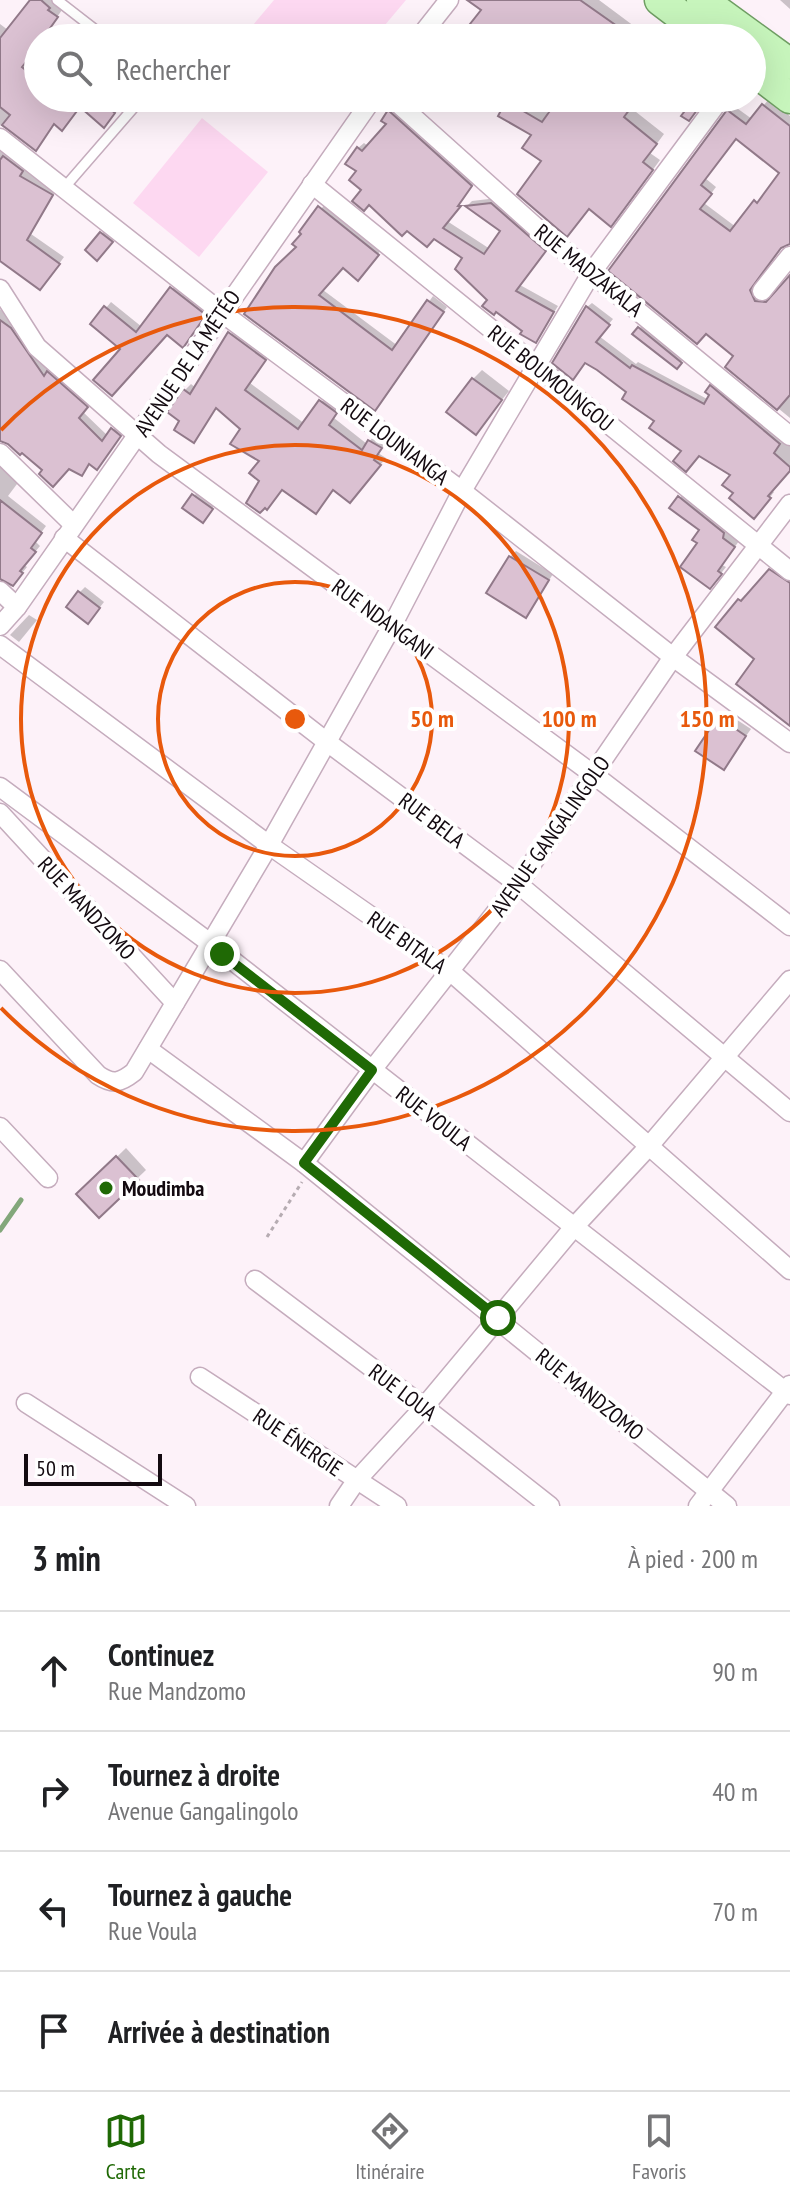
<!DOCTYPE html>
<html lang="fr">
<meta charset="utf-8">
<style>
body{margin:0;font-family:"PT Sans Narrow",sans-serif;background:#f6f6f6;color:#202124}
.scale{position:absolute;left:24px;bottom:20px;width:138px;box-sizing:border-box;padding-left:8px;border:4px solid #130a10;border-top:0;font-size:22px;line-height:28px;white-space:nowrap;color:#130a10;-webkit-text-stroke:6px #fff;paint-order:stroke}
.stop{position:absolute;width:24px;height:24px;margin:-18px;border:6px solid #1f6905;border-radius:50%;background:#fff}
.stop.end{background:#1f6905;border-color:#fff;box-shadow:0 2px 8px #0008}
.list{margin:0;padding:0;list-style:none}
h2{display:flex;justify-content:space-between;align-items:center;height:104px;margin:0;padding:0 32px;font-size:34px}
h2 small{font-size:26px;font-weight:400;color:#757577}
.list li{display:grid;grid-template-columns:52px 1fr auto;gap:24px;align-items:center;box-sizing:border-box;height:120px;padding:0 32px;border-top:2px solid #e0e0e0}
.list b{display:block;font-size:30px;white-space:nowrap}
.list p{margin:0;font-size:26px;white-space:nowrap;color:#757577}
.list em{font-size:26px;font-style:normal;color:#757577}
.icon{flex:none;width:44px;height:44px;fill:none;stroke:currentColor;stroke-width:2;stroke-linecap:round;stroke-linejoin:round}
.map{position:relative;flex:none;width:790px;height:1506px;overflow:hidden}
.search{position:absolute;background:#fff;box-shadow:0 8px 32px #0002;left:24px;right:24px;top:24px;height:88px;display:flex;align-items:center;gap:20px;box-sizing:border-box;padding:0 28px;border-radius:44px;color:#757577;font-size:30px}
.sheet{height:584px;background:#fff}
nav{display:flex;justify-content:space-around;align-items:center;box-sizing:border-box;height:112px;border-top:2px solid #e0e0e0;background:#fff;font-size:22px;color:#757577}
nav a{display:grid;justify-items:center;gap:4px}
nav .on{color:#1f6905}
.map>svg:first-child{display:block}
</style>
<div class="map">
<svg width="790" height="1506" viewBox="0 0 790 1506">
<rect width="100%" height="100%" fill="#fdf2f9"/>
<g fill="#fdd8f1">
<polygon points="274,0 406,0 374,38 242,38"/>
<polygon points="202,118 268,172 199,257 133,203"/>
</g>
<g fill="#0003" fill-rule="evenodd">
<polygon points="33,0 51,0 62,10 42,38 38,38 38,44 26,61 38,70 38,98 109,98 112,100 114,98 130,98 124,105 122,103 109,119 81,105 55,123 36,148 0,125 0,24 8,30"/>
<polygon points="470,0 599,0 650,38 462,38 484,10"/>
<polygon points="780,0 790,0 790,9"/>
<polygon points="512,98 523,98 550,114 561,98 638,98 631,108 664,134 650,153 660,160 619,216 590,208 544,160 534,134 508,102"/>
<path d="M769 99 790 116V242L781 246 755 283 759 295 768 298 777 294 790 278V418L728 367 736 356 706 331 611 270 729 111 734 106 752 119ZM737 137 782 173 736 227 704 203 716 187 705 178Z"/>
<polygon points="394,106 477,180 447,221 490,249 502,230 468,205 472,201 497,198 550,245 520,285 558,306 536,341 496,309 465,257 363,190 359,171 358,148 364,143 368,146 389,124 389,111"/>
<polygon points="0,143 27,165 24,169 57,189 31,234 64,257 46,282 0,258"/>
<polygon points="325,203 382,249 362,273 343,266 323,290 398,346 433,296 447,307 379,404 247,314 299,247"/>
<polygon points="107,228 117,236 97,258 87,249"/>
<polygon points="177,283 210,309 188,340 167,333 123,348 106,308 111,302 142,327"/>
<polygon points="592,303 613,319 599,336 636,364 638,362 709,400 712,395 707,391 716,382 790,446 790,469 771,490 774,492 759,512 736,493 732,474 699,454 684,450 629,392 585,361 587,307"/>
<polygon points="0,309 16,323 50,371 54,367 92,401 83,412 108,436 118,424 125,430 97,468 91,463 82,474 69,467 45,470 22,450 0,440"/>
<polygon points="644,323 685,357 676,367 635,334"/>
<polygon points="236,327 271,353 250,383 305,424 327,395 342,406 334,418 367,444 375,435 387,442 378,453 386,458 356,494 334,488 283,488 262,481 262,461 242,428 218,406 193,440 182,421 185,390 191,384 196,388"/>
<polygon points="482,370 509,391 476,432 473,379"/>
<polygon points="0,459 20,480 8,496 46,526 35,541 40,546 24,565 27,567 18,578 0,578"/>
<polygon points="200,489 217,502 208,514 185,507"/>
<polygon points="685,492 729,527 727,532 739,541 722,565 726,567 715,581 700,542 702,529 672,507"/>
<polygon points="516,551 553,574 526,616 510,557"/>
<polygon points="776,565 790,575 790,723 757,659 718,627 740,600 745,595 748,597"/>
<polygon points="85,587 104,602 93,616 80,592"/>
<polygon points="29,615 37,620 19,642 10,635"/>
<polygon points="725,712 751,729 723,768 720,718"/>
<polygon points="126,1148 146,1170 99,1215 79,1194"/>
</g>
<g fill="none" stroke-linecap="round" stroke-linejoin="round">
<polyline stroke="#83a77b" stroke-width="5" points="0,1230 21,1200"/>
</g>
<g fill="#dbc1d2" stroke="#917989" stroke-width="2" fill-rule="evenodd">
<polygon points="30,0 41,0 50,8 48,10 58,17 43,38 38,38 38,47 22,67 38,80 38,98 96,98 115,113 104,128 80,107 62,131 54,124 36,151 2,125 10,115 0,107 0,38"/>
<polygon points="467,0 580,0 634,38 459,38 481,10"/>
<polygon points="559,98 638,98 624,117 657,144 643,162 653,170 611,227 589,209 567,237 517,194 541,161 522,148 531,135 498,116 506,101 542,122"/>
<polygon points="666,98 706,98 689,121 681,116 684,112"/>
<path d="M762 104 790 126V244L781 248 750 290 755 301 766 302 790 275V395L777 410 725 367 733 356 706 334 697 344 608 271 727 110 746 124ZM736 139 779 173 757 203 754 200 730 231 700 209 712 194 701 185Z"/>
<polygon points="388,110 472,186 458,206 461,206 443,228 484,254 500,231 465,206 491,203 546,251 516,291 554,312 536,343 520,334 522,331 496,312 494,315 482,306 487,300 455,269 462,258 434,239 427,247 407,231 402,236 369,205 364,211 352,201 361,190 349,180 356,171 345,164 357,147 362,151 386,124 381,121"/>
<polygon points="3,156 23,171 20,176 53,195 27,240 60,264 40,290 0,261 0,160"/>
<polygon points="318,206 379,255 358,281 343,268 319,295 392,350 427,300 444,312 375,411 244,314 275,267 296,247 292,244 301,234 299,232"/>
<polygon points="100,232 113,242 97,261 85,250"/>
<polygon points="170,287 206,315 183,348 167,335 112,396 93,380 120,349 90,324 104,306 136,332"/>
<polygon points="586,306 610,325 596,342 630,368 632,365 704,404 709,395 705,392 710,385 780,444 774,453 790,467 790,471 768,496 771,498 754,519 729,498 733,493 722,485 730,475 699,456 686,472 673,461 681,451 649,428 654,421 622,399 626,392 597,370 585,363 573,380 552,363"/>
<polygon points="0,320 11,328 44,376 47,371 88,407 79,418 102,441 111,428 121,436 97,470 89,464 82,476 69,469 53,487 39,474 42,470 22,453 20,455 8,444 0,441"/>
<polygon points="638,327 682,363 677,369 632,334"/>
<polygon points="228,332 266,360 245,390 272,410 298,429 319,400 337,413 329,425 362,450 368,440 382,448 374,460 381,465 350,503 333,490 316,514 282,490 267,510 265,508 260,513 246,503 259,481 249,473 259,461 230,444 240,429 216,408 194,443 174,430 179,421 167,412 183,389 190,394"/>
<polygon points="472,378 502,400 476,435 446,412"/>
<polygon points="192,494 213,509 203,523 182,508"/>
<polygon points="678,496 724,533 723,538 735,547 718,571 722,574 710,589 680,567 697,543 692,540 699,530 669,508"/>
<polygon points="0,500 42,533 31,548 36,552 20,571 23,573 13,586 0,579"/>
<polygon points="509,556 549,580 526,618 486,593"/>
<polygon points="769,569 790,583 790,726 736,684 754,659 715,627 738,599 741,601"/>
<polygon points="78,591 100,608 88,624 66,607"/>
<polygon points="718,717 746,736 724,770 695,751"/>
<polygon points="116,1156 139,1180 99,1218 76,1194"/>
</g>
<g fill="none" stroke-linecap="round" stroke-linejoin="round">
<g stroke="#c5acbd" stroke-width="12">
<g id="lane">
<polyline points="57,0 106,38"/>
<polyline points="64,188 142,98"/>
</g>
</g>
<g stroke="#c5acbd" stroke-width="21">
<g id="street">
<polyline points="419,38 449,0"/>
<polyline points="392,98 538,229 790,436"/>
<polyline points="0,138 221,312 462,491 673,657 790,743"/>
<polyline points="312,184 790,571"/>
<polyline points="0,289 37,347 159,454 594,775 790,926"/>
<polyline points="762,291 790,256"/>
<polyline points="0,453 74,525"/>
<polyline points="64,538 327,742 518,884 790,1112"/>
<polyline points="0,591 17,607"/>
<path d="M0 626 17 607C135 437 253 267 373 98"/>
<polyline points="0,645 269,845 451,972 790,1270"/>
<polyline points="0,787 210,943 790,1395"/>
<polyline points="0,813 175,1003"/>
<path d="M0 970 98 1075C113 1085 120 1083 134 1072L269 845 392 626 462 491 592 272 721 98"/>
<polyline points="148,1049 304,1163 727,1506"/>
<polyline points="0,1127 48,1178"/>
<polyline points="304,1163 372,1070 518,884 673,657 790,504"/>
<polyline points="255,1280 424,1407 550,1506"/>
<polyline points="200,1377 397,1506"/>
<polyline points="26,1403 186,1506"/>
<polyline points="339,1506 356,1481 424,1407 574,1227 650,1145 790,980"/>
<polyline points="698,1506 790,1385"/>
</g>
</g>
<g stroke="#6f9e63" stroke-width="33">
<g id="primary">
<polyline points="660,0 710,38"/>
<polyline points="702,0 790,64"/>
<polyline points="752,69 790,98"/>
</g>
</g>
<polyline stroke="#b6acb2" stroke-width="3" stroke-dasharray="4 4" stroke-linecap="butt" points="267,1237 302,1182"/>
<use href="#lane" stroke="#fff" stroke-width="9"/>
<use href="#street" stroke="#fff" stroke-width="18"/>
<use href="#primary" stroke="#c7f5bc" stroke-width="30"/>
</g>
<g fill="none" stroke-linecap="round" stroke-linejoin="round">
<polyline stroke="#1f6905" stroke-width="10" points="222,954 372,1070 304,1163 498,1318"/>
</g>
<g fill="none" stroke="#e8590c" stroke-width="4">
<circle cx="295" cy="719" r="137"/>
<circle cx="295" cy="719" r="274"/>
<path d="M1 430A412 412 0 1 1 1 1008"/>
</g>
<circle fill="#1f6905" stroke="#fff" stroke-width="3" cx="106" cy="1188" r="8"/>
<g text-anchor="middle" dominant-baseline="central" stroke-width="8" stroke-linejoin="round" paint-order="stroke">
<g font-size="22" fill="#130a10" stroke="#fff">
<text transform="translate(589 270) rotate(39)">RUE MADZAKALA</text>
<text transform="translate(187 363) rotate(-56)">AVENUE DE LA MÉTÉO</text>
<text transform="translate(551 378) rotate(39)">RUE BOUMOUNGOU</text>
<text transform="translate(395 441) rotate(37)">RUE LOUNIANGA</text>
<text transform="translate(383 619) rotate(36)">RUE NDANGANI</text>
<text transform="translate(432 820) rotate(37)">RUE BELA</text>
<text transform="translate(550 836) rotate(-55)">AVENUE GANGALINGOLO</text>
<text transform="translate(87 908) rotate(47)">RUE MANDZOMO</text>
<text transform="translate(407 942) rotate(35)">RUE BITALA</text>
<text transform="translate(434 1118) rotate(38)">RUE VOULA</text>
<text transform="translate(403 1392) rotate(37)">RUE LOUA</text>
<text transform="translate(590 1394) rotate(39)">RUE MANDZOMO</text>
<text transform="translate(298 1442) rotate(34)">RUE ÉNERGIE</text>
</g>
<g font-size="22" font-weight="bold" fill="#130a10" stroke="#fff" text-anchor="start">
<text x="122" y="1188">Moudimba</text>
</g>
</g>
<circle cx="295" cy="719" r="12" fill="#e8590c" stroke="#fff" stroke-width="4"/>
<g font-size="24" text-anchor="middle" font-weight="bold" fill="#e8590c" stroke="#fff" stroke-width="8" stroke-linejoin="round" paint-order="stroke">
<text x="432" y="727">50 m</text>
<text x="569" y="727">100 m</text>
<text x="707" y="727">150 m</text>
</g>
</svg>
<div class="scale">50 m</div>
<div class="stop" style="left:498px;top:1318px"></div>
<div class="stop end" style="left:222px;top:954px"></div>
<div class="search"><svg class="icon" aria-label="search" viewBox="0 0 24 24"><circle cx="10" cy="10" r="6"/><path d="M15 15l6 6"/></svg>Rechercher</div>
</div>
<section class="sheet">
<h2>3 min<small>À pied · 200 m</small></h2>
<ul class="list">
<li><svg class="icon" aria-label="ahead" viewBox="0 0 24 24"><path d="M12 20V5M6 11l6-6 6 6"/></svg><div><b>Continuez</b><p>Rue Mandzomo</p></div><em>90 m</em></li>
<li><svg class="icon" aria-label="right" viewBox="0 0 24 24"><path d="M7 20v-9h11M14 6l5 5-5 5"/></svg><div><b>Tournez à droite</b><p>Avenue Gangalingolo</p></div><em>40 m</em></li>
<li><svg class="icon" aria-label="left" viewBox="0 0 24 24"><path d="M17 20v-9H6M10 6l-5 5 5 5"/></svg><div><b>Tournez à gauche</b><p>Rue Voula</p></div><em>70 m</em></li>
<li><svg class="icon" aria-label="arrive" viewBox="0 0 24 24"><path d="M6 21V4h12l-3 4 3 4H6"/></svg><div><b>Arrivée à destination</b></div></li>
</ul>
</section>
<nav>
<a class="on"><svg class="icon" aria-label="map" viewBox="0 0 24 24"><path d="M3 6l6-2 6 2 6-2v14l-6 2-6-2-6 2zM9 4v14M15 6v14"/></svg>Carte</a>
<a><svg class="icon" aria-label="directions" viewBox="0 0 24 24"><path d="M12 3l9 9-9 9-9-9zM9 14v-3h6M13 9l2 2-2 2"/></svg>Itinéraire</a>
<a><svg class="icon" aria-label="saved" viewBox="0 0 24 24"><path d="M7 4h10v16l-5-4-5 4z"/></svg>Favoris</a>
</nav>
